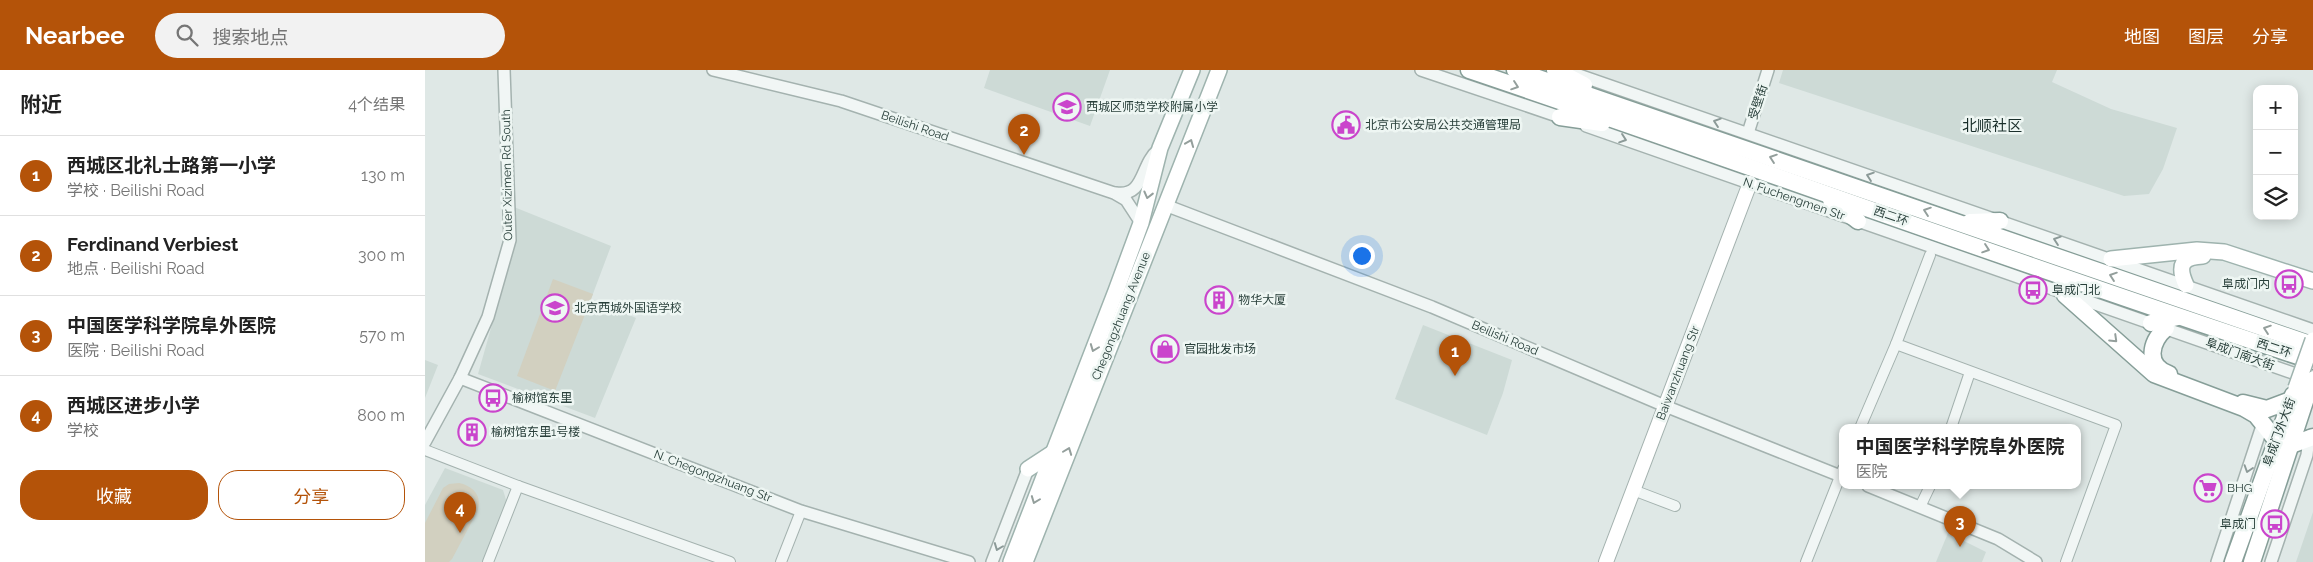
<!DOCTYPE html>
<html lang="zh">
<meta charset="utf-8">
<style>
body{margin:0;font-family:Raleway,"Noto Sans SC",sans-serif;background:#f2f2f2;color:#222}
.controls{position:absolute;right:15px;top:15px;display:grid;overflow:hidden;border-radius:10px;box-shadow:0 2px 12px #0003}
.controls button{width:45px;height:45px;display:grid;place-items:center;padding:0;border:0;border-bottom:1px solid #e0e0e0;background:#fff;color:#222;font:25px sans-serif}
.you{position:absolute;left:936px;top:185px;width:18px;height:18px;margin:-12px;border:4px solid #fff;border-radius:50%;background:#1a73e8;box-shadow:0 0 0 8px #1a73e833}
.badge{display:grid;place-items:center;width:32px;height:32px;border-radius:50%;background:#b45309;color:#fff;font-size:16px;font-weight:700}
.pin{position:absolute;translate:-50% -41px;filter:drop-shadow(0 1px 2px #0008)}
.pin::after{content:'';position:absolute;top:26px;width:18px;height:15px;background:inherit;clip-path:polygon(0 0,100% 0,50% 100%)}
.popup{position:absolute;left:1414px;top:354px;width:242px;height:65px;box-sizing:border-box;display:grid;place-content:center;border-radius:10px;background:#fff;filter:drop-shadow(0 1px 4px #0005);font-size:16px;white-space:nowrap;color:#767676}
.popup b{font-size:19px;color:#222}
.popup::after{content:'';position:absolute;left:50%;top:100%;margin-left:-10px;border:10px solid transparent;border-top-color:#fff}
.list{margin:0;padding:0;list-style:none}
h2{display:flex;justify-content:space-between;align-items:center;height:65px;margin:0;padding:0 20px;font-size:21px}
h2 small{font-size:16px;font-weight:400;color:#767676}
.list li{display:grid;grid-template-columns:32px 1fr auto;gap:15px;align-items:center;box-sizing:border-box;height:80px;padding:0 20px;border-top:1px solid #e0e0e0}
.list b{display:block;font-size:19px;white-space:nowrap}
.list p{margin:0;font-size:16px;white-space:nowrap;color:#767676}
.list em{font-size:16px;font-style:normal;color:#767676}
.actions{display:flex;gap:10px;padding:15px 20px}
.actions a{flex:1;padding:11px 0;border:1px solid #b45309;border-radius:20px;text-align:center;font-size:18px;color:#b45309}
.actions .main{background:#b45309;color:#fff}
.icon{flex:none;width:28px;height:28px;fill:none;stroke:currentColor;stroke-width:2;stroke-linecap:round;stroke-linejoin:round}
.map{position:relative;flex:none;width:1888px;height:492px;overflow:hidden}
header{display:flex;align-items:center;gap:30px;box-sizing:border-box;height:70px;padding:0 25px;background:#b45309;color:#fff}
header strong{font-size:24px}
nav{display:flex;gap:28px;margin-inline-start:auto;font-size:18px}
.search{width:350px;height:45px;background:#f2f2f2;display:flex;align-items:center;gap:12px;box-sizing:border-box;padding:0 18px;border-radius:28px;color:#767676;font-size:19px}
main{display:flex}
aside{flex:1;background:#fff}
.map>svg:first-child{display:block}
</style>
<header>
<strong>Nearbee</strong>
<div class="search"><svg class="icon" aria-label="search" viewBox="0 0 24 24"><circle cx="10" cy="10" r="6"/><path d="M15 15l6 6"/></svg>搜索地点</div>
<nav><a>地图</a><a>图层</a><a>分享</a></nav>
</header>
<main>
<aside>
<h2>附近<small>4个结果</small></h2>
<ul class="list">
<li><span class="badge">1</span><div><b>西城区北礼士路第一小学</b><p>学校 · Beilishi Road</p></div><em>130 m</em></li>
<li><span class="badge">2</span><div><b>Ferdinand Verbiest</b><p>地点 · Beilishi Road</p></div><em>300 m</em></li>
<li><span class="badge">3</span><div><b>中国医学科学院阜外医院</b><p>医院 · Beilishi Road</p></div><em>570 m</em></li>
<li><span class="badge">4</span><div><b>西城区进步小学</b><p>学校</p></div><em>800 m</em></li>
</ul>
<div class="actions"><a class="main">收藏</a><a>分享</a></div>
</aside>
<div class="map">
<svg width="1888" height="492" viewBox="0 0 1888 492">
<rect width="100%" height="100%" fill="#dfe8e6"/>
<g fill="#cddad6">
<polygon points="565,0 685,0 665,56 559,18"/>
<polygon points="1358,0 1632,0 1627,12 1686,39 1752,58 1738,99 1724,124 1699,126 1354,13"/>
<polygon points="89,137 186,176 166,229 211,248 170,348 53,304 91,170"/>
<polygon points="998,255 1087,290 1078,323 1062,365 970,329"/>
<polygon points="0,290 13,295 0,328"/>
<polygon points="20,398 78,420 82,433 59,492 0,492 0,435"/>
<polygon points="1888,442 1888,492 1871,492"/>
<polygon points="1523,463 1561,482 1557,492 1511,492"/>
</g>
<g fill="#d2d0c0">
<polygon points="128,209 168,224 130,321 92,306"/>
<path d="M34 413C49 416 58 427 52 442L27 489 24 492H0V453L18 418 24 414Z"/>
</g>
<g fill="none" stroke-linecap="round" stroke-linejoin="round">
<g stroke="#a4b2af" stroke-width="12">
<g id="minor">
<polyline points="1505,185 1471,274 1691,355 1641,492"/>
<polyline points="1435,358 1471,274"/>
<polyline points="1526,358 1545,302"/>
<polyline points="0,380 93,416 305,492"/>
<polyline points="1208,420 1250,436"/>
<polyline points="1495,437 1505,416"/>
<polyline points="63,492 93,416"/>
<polyline points="356,492 376,441"/>
<polyline points="1381,492 1418,399"/>
</g>
</g>
<g stroke="#a4b2af" stroke-width="14">
<g id="tertiary">
<polyline points="288,0 416,31 689,123 701,130 716,153"/>
<polyline points="996,0 1141,49"/>
<polyline points="1148,3 1888,260"/>
<polyline points="1161,56 1882,308"/>
<polyline points="1323,63 1343,0"/>
<path d="M691 123C720 127 715 95 733 80"/>
<polyline points="740,135 1007,237 1240,336 1418,407"/>
<polyline points="35,308 376,441 544,492"/>
<polyline points="0,372 35,308 63,247 85,170 79,0"/>
<polyline points="1443,416 1573,469 1611,492"/>
<polyline points="567,492 603,399"/>
<polyline points="1792,492 1838,353"/>
<polyline points="1846,492 1882,385 1884,366"/>
</g>
</g>
<g stroke="#a4b2af" stroke-width="16">
<polyline id="secondary" points="1181,492 1325,113"/>
</g>
<g stroke="#9eb3ae" stroke-width="18">
<g id="primary">
<polyline points="1686,189 1772,180 1799,182 1888,211"/>
<path d="M1761 215C1752 195 1757 187 1778 186"/>
<polyline points="603,399 629,382"/>
<polyline points="586,492 691,221 716,153 735,78 767,0"/>
<polyline points="600,492 794,0"/>
</g>
</g>
<g stroke="#869e98" stroke-width="19">
<g id="trunk">
<path d="M1044 0C1326 95 1605 199 1888 291"/>
<polyline points="1090,0 1888,275"/>
<polyline points="1130,0 1159,15"/>
<polyline points="1135,47 1177,53"/>
<polyline points="1406,130 1433,151"/>
<polyline points="1545,152 1575,151"/>
<polyline points="1640,225 1729,304 1819,338 1831,345 1851,370"/>
<polyline points="1726,253 1753,247"/>
<path d="M1741 258C1725 272 1720 296 1744 304"/>
<polyline points="1818,333 1842,339 1866,330"/>
<polyline points="1866,375 1888,367"/>
<polyline points="1808,492 1868,325"/>
<polyline points="1827,492 1883,322"/>
</g>
</g>
<use href="#minor" stroke="#f1f6f5" stroke-width="10"/>
<use href="#tertiary" stroke="#f1f6f5" stroke-width="11"/>
<use href="#secondary" stroke="#fff" stroke-width="14"/>
<use href="#primary" stroke="#fff" stroke-width="15"/>
<use href="#trunk" stroke="#fff" stroke-width="16"/>
<g stroke="#9eb3ae" stroke-width="18" stroke-linecap="butt">
<g id="primary-bridge">
<polyline points="1871,318 1888,270"/>
<polyline points="1883,322 1888,309"/>
</g>
</g>
<use href="#primary-bridge" stroke="#fff" stroke-width="15"/>
</g>
<defs><path id="oneway-chevron" d="M-2-3.5L2.5 0L-2 3.5" fill="none" stroke-width="1.6" stroke-linecap="round" stroke-linejoin="round" transform="scale(1.25)"/></defs>
<g stroke="#949f9c">
<use href="#oneway-chevron" transform="translate(1090 16) rotate(19)"/>
<use href="#oneway-chevron" transform="translate(765 73) rotate(-68)"/>
<use href="#oneway-chevron" transform="translate(1348 88) rotate(-161)"/>
<use href="#oneway-chevron" transform="translate(723 125) rotate(104)"/>
<use href="#oneway-chevron" transform="translate(1502 141) rotate(-161)"/>
<use href="#oneway-chevron" transform="translate(1561 179) rotate(19)"/>
<use href="#oneway-chevron" transform="translate(1688 206) rotate(-161)"/>
<use href="#oneway-chevron" transform="translate(1842 259) rotate(-161)"/>
<use href="#oneway-chevron" transform="translate(1689 269) rotate(44)"/>
<use href="#oneway-chevron" transform="translate(669 278) rotate(111)"/>
<use href="#oneway-chevron" transform="translate(643 381) rotate(-69)"/>
<use href="#oneway-chevron" transform="translate(610 430) rotate(111)"/>
</g>
<g stroke="#8c9a98">
<use href="#oneway-chevron" transform="translate(1292 52) rotate(-161)"/>
<use href="#oneway-chevron" transform="translate(1198 69) rotate(19)"/>
<use href="#oneway-chevron" transform="translate(1445 106) rotate(-161)"/>
<use href="#oneway-chevron" transform="translate(1632 170) rotate(-161)"/>
<use href="#oneway-chevron" transform="translate(1823 399) rotate(108)"/>
<use href="#oneway-chevron" transform="translate(573 477) rotate(111)"/>
</g>
<defs>
<g id="school-ring" transform="scale(1.4375)"><circle r="9.5" fill="#eef6f3" stroke="#ca45cc" stroke-width="1.5"/><path d="M0-5L7-2L0 1L-7-2ZM-4 1L0 2.5L4 1V4Q0 6-4 4Z" fill="#ca45cc"/></g>
<g id="civic-ring" transform="scale(1.4375)"><circle r="9.5" fill="#eef6f3" stroke="#ca45cc" stroke-width="1.5"/><path d="M-.6-6.5H3V-4.5H.6V-3L4-1V1h2V6H-6V1h2V-1L-.6-3ZM-1.2 2.5V6h2.4V2.5Z" fill="#ca45cc"/></g>
<g id="bus-ring" transform="scale(1.4375)"><circle r="9.5" fill="#eef6f3" stroke="#ca45cc" stroke-width="1.5"/><path d="M-5-6H5V4H4V6H2V4H-2V6H-4V4H-5ZM-3.5-4V0h7V-4ZM-3.5 1.2v1.5H-2V1.2ZM2 1.2v1.5H3.5V1.2Z" fill="#ca45cc"/></g>
<g id="building-ring" transform="scale(1.4375)"><circle r="9.5" fill="#eef6f3" stroke="#ca45cc" stroke-width="1.5"/><path d="M-4-6H4V6H1V3H-1V6H-4ZM-2.5-4.3h1.7v1.8h-1.7ZM.8-4.3h1.7v1.8H.8ZM-2.5-1h1.7V.8h-1.7ZM.8-1h1.7V.8H.8Z" fill="#ca45cc"/></g>
<g id="shop-ring" transform="scale(1.4375)"><circle r="9.5" fill="#eef6f3" stroke="#ca45cc" stroke-width="1.5"/><path d="M-5-2.5h2.3a2.7 3.5 0 0 1 5.4 0H5L5.5 6h-11ZM-1.5-2.5h3a1.5 2.3 0 0 0-3 0Z" fill="#ca45cc"/></g>
<g id="supermarket-ring" transform="scale(1.4375)"><circle r="9.5" fill="#eef6f3" stroke="#ca45cc" stroke-width="1.5"/><path d="M-6-5.5h2.5l.6 2H6L4.5 2H-2.5L-4.4-4H-6ZM-1.5 3.2a1.3 1.3 0 1 0 .1 0ZM3 3.2a1.3 1.3 0 1 0 .1 0Z" fill="#ca45cc"/></g>
</defs>
<g fill-rule="evenodd">
<use href="#school-ring" x="642" y="37"/>
<use href="#civic-ring" x="921" y="55"/>
<use href="#bus-ring" x="1864" y="214"/>
<use href="#bus-ring" x="1608" y="220"/>
<use href="#building-ring" x="794" y="230"/>
<use href="#school-ring" x="130" y="238"/>
<use href="#shop-ring" x="740" y="279"/>
<use href="#bus-ring" x="68" y="328"/>
<use href="#building-ring" x="47" y="362"/>
<use href="#supermarket-ring" x="1783" y="418"/>
<use href="#bus-ring" x="1850" y="454"/>
</g>
<g text-anchor="middle" dominant-baseline="central" stroke-width="5" stroke-linejoin="round" paint-order="stroke">
<g font-size="12" fill="#283f3a" stroke="#eef6f3">
<text transform="translate(1333 32) rotate(-72)">受壁街</text>
<text transform="translate(490 56) rotate(19)">Beilishi Road</text>
<text transform="translate(82 105) rotate(-91)">Outer Xizimen Rd South</text>
<text transform="translate(1369 129) rotate(19)">N. Fuchengmen Str</text>
<text transform="translate(1466 146) rotate(19)">西二环</text>
<text transform="translate(696 246) rotate(-68)">Chegongzhuang Avenue</text>
<text transform="translate(1080 268) rotate(23)">Beilishi Road</text>
<text transform="translate(1849 278) rotate(18)">西二环</text>
<text transform="translate(1815 284) rotate(20)">阜成门南大街</text>
<text transform="translate(1253 303) rotate(-69)">Baiwanzhuang Str</text>
<text transform="translate(1854 362) rotate(-70)">阜成门外大街</text>
<text transform="translate(288 406) rotate(21)">N. Chegongzhuang Str</text>
</g>
<g font-size="12" fill="#283f3a" stroke="#eef6f3" text-anchor="start">
<text x="661" y="37">西城区师范学校附属小学</text>
<text x="940" y="55">北京市公安局公共交通管理局</text>
<text x="1845" y="214" text-anchor="end">阜成门内</text>
<text x="1627" y="220">阜成门北</text>
<text x="813" y="230">物华大厦</text>
<text x="149" y="238">北京西城外国语学校</text>
<text x="759" y="279">官园批发市场</text>
<text x="87" y="328">榆树馆东里</text>
<text x="66" y="362">榆树馆东里1号楼</text>
<text x="1802" y="418">BHG</text>
<text x="1831" y="454" text-anchor="end">阜成门</text>
</g>
<g font-size="15" fill="#1a2f2b" stroke="#eef6f3">
<text x="1567" y="56">北顺社区</text>
</g>
</g>
</svg>
<div class="controls">
<button>+</button>
<button>−</button>
<button><svg class="icon" aria-label="layers" viewBox="0 0 24 24"><path d="M12 4l9 5-9 5-9-5zM3 14l9 5 9-5"/></svg></button>
</div>
<div class="you"></div>
<div class="pin badge" style="left:1030px;top:306px">1</div>
<div class="pin badge" style="left:599px;top:85px">2</div>
<div class="pin badge" style="left:1535px;top:477px">3</div>
<div class="popup"><b>中国医学科学院阜外医院</b>医院</div>
<div class="pin badge" style="left:35px;top:463px">4</div>
</div>
</main>
